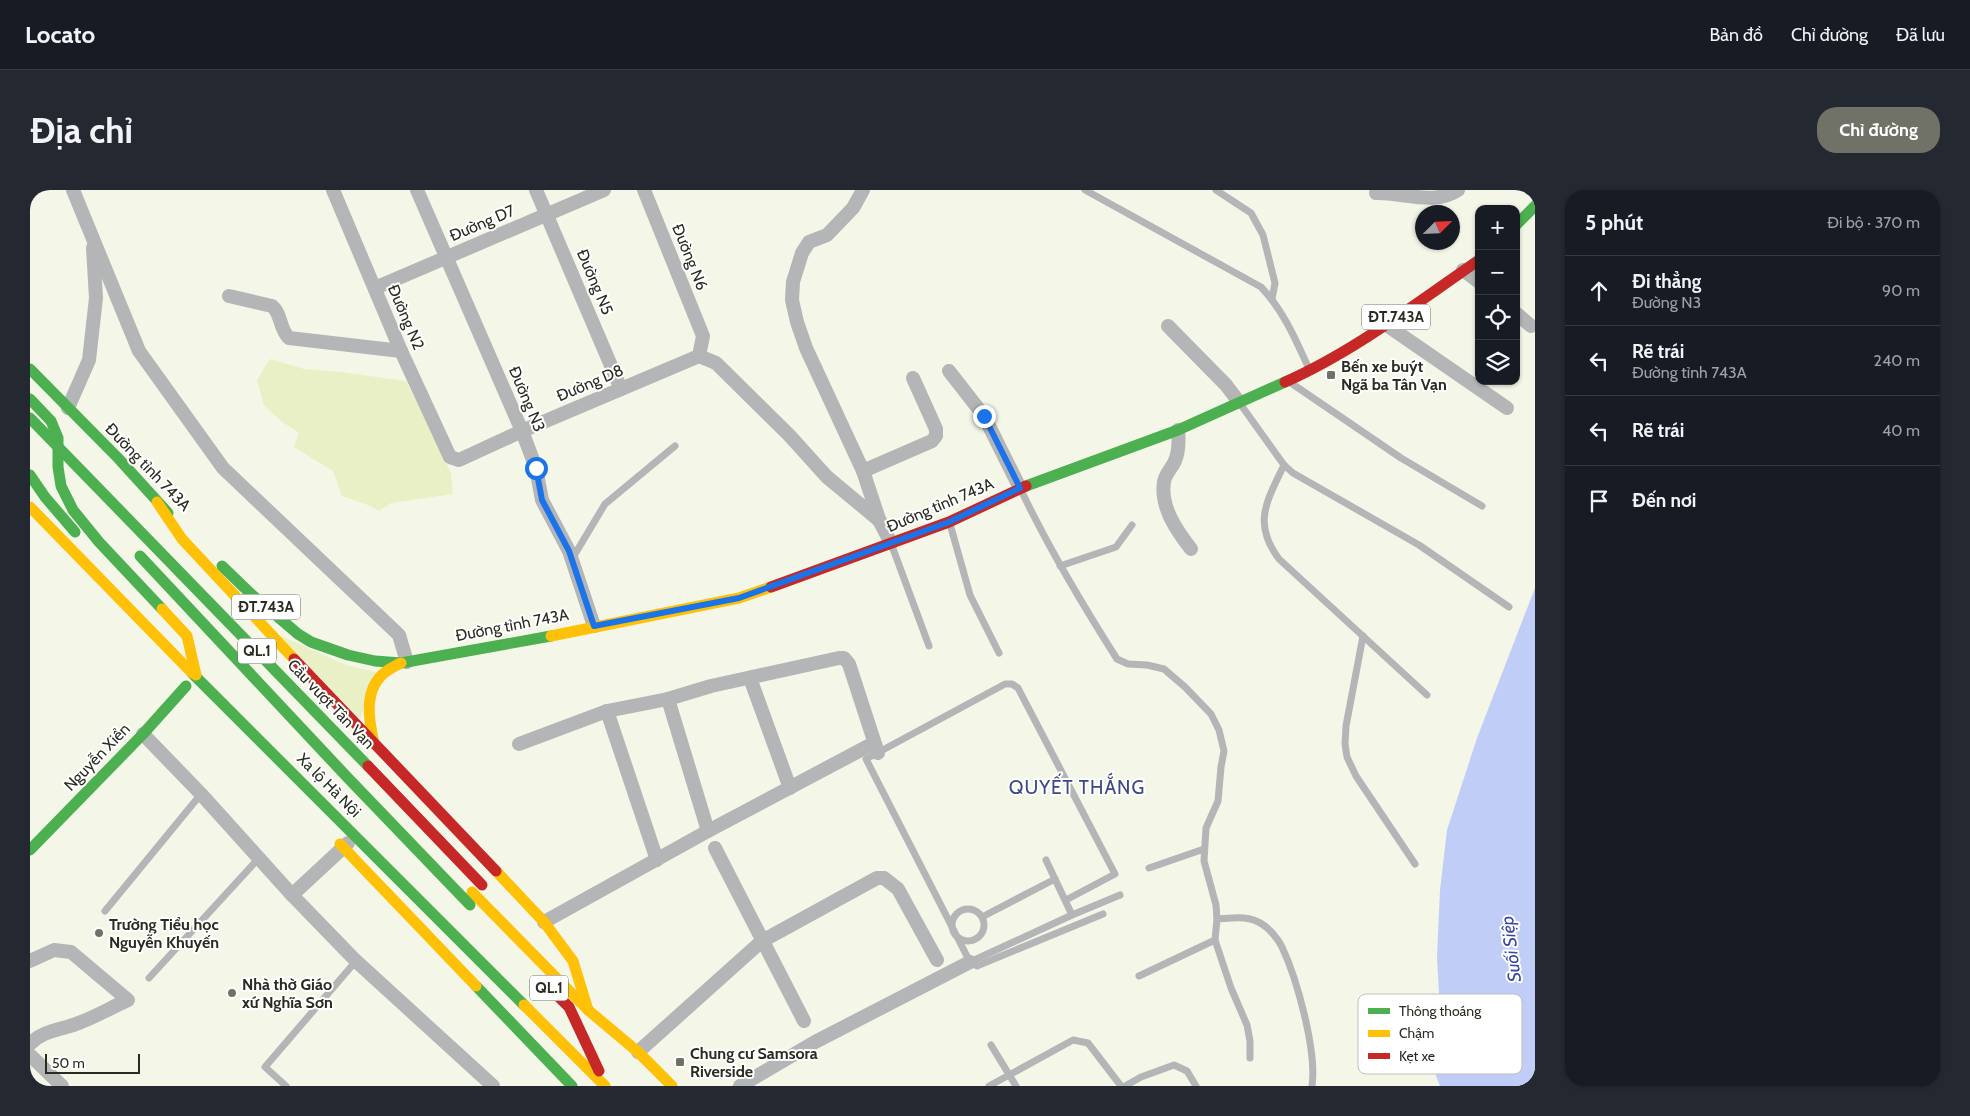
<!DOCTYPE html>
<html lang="vi">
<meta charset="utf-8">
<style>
body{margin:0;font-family:Cabin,sans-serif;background:#242831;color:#f1f3f6}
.controls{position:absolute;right:15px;top:15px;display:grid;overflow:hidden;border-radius:10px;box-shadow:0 1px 4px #0004}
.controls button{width:45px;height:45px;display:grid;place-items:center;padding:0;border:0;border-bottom:1px solid #363941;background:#171b24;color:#f1f3f6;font:25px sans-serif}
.compass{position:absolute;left:1385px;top:15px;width:45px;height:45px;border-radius:50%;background:#171b24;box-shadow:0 1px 4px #0004;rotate:66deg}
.scale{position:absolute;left:15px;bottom:12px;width:95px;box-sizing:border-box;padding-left:5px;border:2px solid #2a2b21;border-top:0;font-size:14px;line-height:18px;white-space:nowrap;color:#2a2b21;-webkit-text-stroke:4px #fff;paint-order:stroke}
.stop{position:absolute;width:15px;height:15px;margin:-11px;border:4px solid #1a73e8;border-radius:50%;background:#fff}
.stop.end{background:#1a73e8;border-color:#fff;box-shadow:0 1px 5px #0008}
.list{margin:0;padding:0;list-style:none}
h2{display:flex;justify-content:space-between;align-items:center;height:65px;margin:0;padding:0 20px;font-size:21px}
h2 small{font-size:16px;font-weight:400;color:#9ea1a6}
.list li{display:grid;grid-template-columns:32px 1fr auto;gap:15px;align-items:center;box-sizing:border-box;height:70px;padding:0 20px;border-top:1px solid #363941}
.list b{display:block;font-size:19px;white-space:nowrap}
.list p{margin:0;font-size:16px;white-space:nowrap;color:#9ea1a6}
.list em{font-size:16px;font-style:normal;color:#9ea1a6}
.icon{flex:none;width:28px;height:28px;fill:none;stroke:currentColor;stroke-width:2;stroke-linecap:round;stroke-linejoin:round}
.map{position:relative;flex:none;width:1505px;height:896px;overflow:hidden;border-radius:20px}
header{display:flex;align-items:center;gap:30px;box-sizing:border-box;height:70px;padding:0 25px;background:#171b24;border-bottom:1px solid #363941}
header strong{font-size:24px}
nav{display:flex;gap:28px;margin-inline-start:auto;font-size:18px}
.intro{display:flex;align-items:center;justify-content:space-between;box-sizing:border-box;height:120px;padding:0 30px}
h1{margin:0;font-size:35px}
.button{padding:12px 22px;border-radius:20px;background:#717267;color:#fff;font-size:18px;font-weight:700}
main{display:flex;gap:30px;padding:0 30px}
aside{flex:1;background:#171b24;border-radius:20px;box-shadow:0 1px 4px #0004}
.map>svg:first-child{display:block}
</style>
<header>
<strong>Locato</strong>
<nav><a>Bản đồ</a><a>Chỉ đường</a><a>Đã lưu</a></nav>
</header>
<div class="intro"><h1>Địa chỉ</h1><a class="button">Chỉ đường</a></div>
<main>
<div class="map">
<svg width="1505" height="896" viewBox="0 0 1505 896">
<rect width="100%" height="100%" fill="#f4f6e8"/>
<g fill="#e9f0c6">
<polygon points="240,169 274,179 311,182 376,191 421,283 423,304 361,313 349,321 338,315 312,306 303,281 264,257 269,243 251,231 234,215 227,190"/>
<polygon points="249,445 316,475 346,482 330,529"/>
</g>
<polygon fill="#c0cdf7" points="1505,398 1505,896 1410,896 1406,886 1412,859 1407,767 1410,700 1417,640 1447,548"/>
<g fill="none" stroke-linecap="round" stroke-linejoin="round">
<g stroke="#b4b5b6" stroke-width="7">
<path d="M1055 0 1231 97C1253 120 1266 150 1279 179"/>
<polyline points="1186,0 1221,23 1233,45 1245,93 1242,109"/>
<polyline points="1261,193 1371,268 1452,316"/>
<polyline points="1211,215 1254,275 1263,283 1389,355 1479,417"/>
<path d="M1254 275C1237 311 1222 333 1249 369L1397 505"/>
<path d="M991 300C1019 359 1052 414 1087 469L1098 474 1117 475 1134 479 1155 497 1181 524 1189 540 1194 561 1191 577 1188 611 1176 638 1174 671 1186 715 1187 729 1185 750 1201 798 1217 835 1220 851V868"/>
<polyline points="920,334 940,405 969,463"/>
<polyline points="862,356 899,456"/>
<polyline points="542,369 575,314 645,256"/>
<polyline points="1030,376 1086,357 1102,335"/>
<polyline points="1333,446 1316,536 1315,554 1317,567 1326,586 1385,674"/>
<polyline points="1119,678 1174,659"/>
<polyline points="1036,710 1085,684 988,498 982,494 975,494 836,569 940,772 947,776 1073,724"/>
<circle cx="938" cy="735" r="16"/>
<polyline points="75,721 171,604"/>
<polyline points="1042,725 1090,705"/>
<polyline points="952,727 1025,689"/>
<path d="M1187 729C1203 728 1219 725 1232 734 1240 739 1248 749 1252 757 1267 789 1287 861 1282 896"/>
<polyline points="940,772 1042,725 1016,670"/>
<polyline points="1109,786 1185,750"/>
<polyline points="119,788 229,668"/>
<polyline points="961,855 986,896"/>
<polyline points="256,896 235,877 326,771"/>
<polyline points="959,896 1043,850 1058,853 1091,896"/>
<polyline points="1095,896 1111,887 1144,875 1157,881 1166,896"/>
</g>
<g stroke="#b4b5b6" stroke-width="14">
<polyline points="43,0 109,161 193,278 369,445 377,472"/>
<polyline points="303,0 371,161 420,267 429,270 492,241 669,166 673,146 614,0"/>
<polyline points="387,0 492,241 506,278 512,310 539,361 564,436"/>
<polyline points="506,0 591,199"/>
<polyline points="833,0 823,18 797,45 779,52 772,63 763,92 762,110 767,132 776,158 833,281 850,332 861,353"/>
<path d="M1346 3C1371 2 1405 16 1428 0"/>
<polyline points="1433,80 1449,92"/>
<polyline points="345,98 574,0"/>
<path d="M199 106 242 116C252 124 249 139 259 148L371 161"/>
<polyline points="1486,123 1501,136"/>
<polyline points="1355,134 1477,218"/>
<polyline points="1138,136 1196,195 1209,212"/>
<polyline points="669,166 686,173 759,245 797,287 850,331"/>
<polyline points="919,181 954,226 990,298"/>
<polyline points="38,218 59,170 66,108 63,58"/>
<path d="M1148 240C1149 250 1149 261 1145 271 1142 278 1135 284 1134 292 1130 317 1147 341 1161 359"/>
<polyline points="833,281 902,251 906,246 906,239 883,188"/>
<polyline points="720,488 760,598"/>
<polyline points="638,509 678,641"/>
<polyline points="577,521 627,670"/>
<polyline points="113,544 171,604 262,705 326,771 463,896"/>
<polyline points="489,554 577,521 638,509 681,496 809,468 814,468 819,474 848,563"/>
<polyline points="685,658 774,831"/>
<polyline points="262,705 318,653"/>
<polyline points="514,732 678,641 844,553"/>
<path d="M0 771 24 760 41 762 98 810C82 817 67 826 51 832 33 840 14 839 0 854"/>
<polyline points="608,862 732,751 847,688 854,688 868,699 907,770"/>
<polyline points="0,865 32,896"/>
<polyline points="710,896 785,852 940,772"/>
</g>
<g stroke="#4caf50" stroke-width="11">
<polyline points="1486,35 1505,16"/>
<polyline points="0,179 88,268 138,323"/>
<polyline points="0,209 21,231 28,248 28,277 31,296 43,320 69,352 132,419"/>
<polyline points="0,285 15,307 45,342"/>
<polyline points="996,296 1148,240 1255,192"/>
<polyline points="192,376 221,404 268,444 281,452 318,465 345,471 371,473 521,446"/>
<polyline points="162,483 494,815"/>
<polyline points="0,660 113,544 156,496"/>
<polyline points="446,796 542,896"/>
</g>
<g stroke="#ffc107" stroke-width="11">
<polyline points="127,312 152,349 264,469"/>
<polyline points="0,317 162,483"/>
<polyline points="132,419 157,446 166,485"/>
<polyline points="521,446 709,408 741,397"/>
<path d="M344 554C339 531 333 501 354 483 359 479 365 476 371 473"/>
<polyline points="310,654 446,796"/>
<polyline points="466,681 514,732 543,771 558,820"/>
<polyline points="442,702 558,820 608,862 642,896"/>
<polyline points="494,815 575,896"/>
</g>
<g stroke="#c62828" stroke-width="11">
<path d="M1255 192C1323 162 1387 113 1449 70"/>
<polyline points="741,397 919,332 996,296"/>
<polyline points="264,469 466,681"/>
<polyline points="527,805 539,817 569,881"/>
</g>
<g stroke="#4caf50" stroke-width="11">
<polyline points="0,228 338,576"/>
<polyline points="110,366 317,587 440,715"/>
</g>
<polyline stroke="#c62828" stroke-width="11" points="338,576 452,695"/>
</g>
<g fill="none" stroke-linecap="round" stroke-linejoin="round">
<polyline stroke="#1a73e8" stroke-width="6" points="506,278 512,310 539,361 564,436 709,408 919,332 990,298 954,226"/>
</g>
<g fill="#717267" stroke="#fff" stroke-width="2">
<rect x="1296" y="180" width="10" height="10" rx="2.5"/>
<circle cx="69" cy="743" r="5"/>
<circle cx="202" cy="803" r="5"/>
<rect x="645" y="867" width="10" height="10" rx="2.5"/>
</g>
<g text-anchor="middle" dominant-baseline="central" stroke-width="4" stroke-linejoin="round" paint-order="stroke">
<g fill="#fff" stroke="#6a6b64" stroke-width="1">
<rect x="1332" y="114.5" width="68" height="25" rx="4"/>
<rect x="202" y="404.5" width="68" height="25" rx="4"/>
<rect x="208" y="448.5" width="38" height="25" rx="4"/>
<rect x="500" y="785.5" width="38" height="25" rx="4"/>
</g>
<g font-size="15" font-weight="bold" fill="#2a2b21">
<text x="1366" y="127">ĐT.743A</text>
<text x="236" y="417">ĐT.743A</text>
<text x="227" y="461">QL.1</text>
<text x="519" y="798">QL.1</text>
</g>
<g font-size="16" fill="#2a2b21" stroke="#fff">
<text transform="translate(452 33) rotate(-23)">Đường D7</text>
<text transform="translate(660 67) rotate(68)">Đường N6</text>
<text transform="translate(565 92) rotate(67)">Đường N5</text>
<text transform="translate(376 127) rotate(67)">Đường N2</text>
<text transform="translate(560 193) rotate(-23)">Đường D8</text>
<text transform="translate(497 209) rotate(67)">Đường N3</text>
<text transform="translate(118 277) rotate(46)">Đường tỉnh 743A</text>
<text transform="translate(910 315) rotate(-23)">Đường tỉnh 743A</text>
<text transform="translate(482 435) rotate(-11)">Đường tỉnh 743A</text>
<text transform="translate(301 514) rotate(46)">Cầu vượt Tân Vạn</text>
<text transform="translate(67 567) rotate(-46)">Nguyễn Xiển</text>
<text transform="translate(299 595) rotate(45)">Xa lộ Hà Nội</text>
</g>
<g font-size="16" font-weight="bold" fill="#2a2b21" stroke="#fff" text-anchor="start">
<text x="1311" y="176">Bến xe buýt<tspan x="1311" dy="18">Ngã ba Tân Vạn</tspan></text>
<text x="79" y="734">Trường Tiểu học<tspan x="79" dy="18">Nguyễn Khuyến</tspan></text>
<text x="212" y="794">Nhà thờ Giáo<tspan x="212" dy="18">xứ Nghĩa Sơn</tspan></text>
<text x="660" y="863">Chung cư Samsora<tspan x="660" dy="18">Riverside</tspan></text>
</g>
<g font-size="18" font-style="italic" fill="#3645a3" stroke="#fff">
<text transform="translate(1481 759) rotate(-97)">Suối Siệp</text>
</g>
<g font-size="19" letter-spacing="1" fill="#3b4884" stroke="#fff">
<text x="1047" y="597">QUYẾT THẮNG</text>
</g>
</g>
<rect x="1328" y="804" width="164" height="80" rx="8" fill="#fff" stroke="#bfbfbc" stroke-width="1"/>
<rect x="1338" y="818" width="22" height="6" fill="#4caf50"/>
<rect x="1338" y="840" width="22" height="7" fill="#ffc107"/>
<rect x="1338" y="863" width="22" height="6" fill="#c62828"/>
<g font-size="14" fill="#2a2b21">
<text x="1369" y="826">Thông thoáng</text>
<text x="1369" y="848">Chậm</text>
<text x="1369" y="871">Kẹt xe</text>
</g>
</svg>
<div class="controls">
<button>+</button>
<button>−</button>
<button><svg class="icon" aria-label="locate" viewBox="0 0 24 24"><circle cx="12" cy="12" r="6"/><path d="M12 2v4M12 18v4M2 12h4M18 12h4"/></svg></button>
<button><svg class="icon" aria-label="layers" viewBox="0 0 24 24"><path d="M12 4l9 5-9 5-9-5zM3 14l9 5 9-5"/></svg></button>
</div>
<svg class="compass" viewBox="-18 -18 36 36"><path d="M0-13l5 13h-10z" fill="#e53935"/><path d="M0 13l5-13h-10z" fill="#9ea1a6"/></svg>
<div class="scale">50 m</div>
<div class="stop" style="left:506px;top:278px"></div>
<div class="stop end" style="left:954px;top:226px"></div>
</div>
<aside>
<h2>5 phút<small>Đi bộ · 370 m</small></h2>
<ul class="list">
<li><svg class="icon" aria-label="ahead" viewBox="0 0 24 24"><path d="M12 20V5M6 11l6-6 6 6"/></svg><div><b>Đi thẳng</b><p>Đường N3</p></div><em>90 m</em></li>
<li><svg class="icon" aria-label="left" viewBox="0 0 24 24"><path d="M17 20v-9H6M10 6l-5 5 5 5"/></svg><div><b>Rẽ trái</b><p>Đường tỉnh 743A</p></div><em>240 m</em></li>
<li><svg class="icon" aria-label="left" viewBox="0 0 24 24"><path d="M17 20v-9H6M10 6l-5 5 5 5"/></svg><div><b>Rẽ trái</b></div><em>40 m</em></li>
<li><svg class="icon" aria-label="arrive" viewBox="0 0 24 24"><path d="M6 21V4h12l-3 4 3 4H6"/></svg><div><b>Đến nơi</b></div></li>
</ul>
</aside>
</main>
